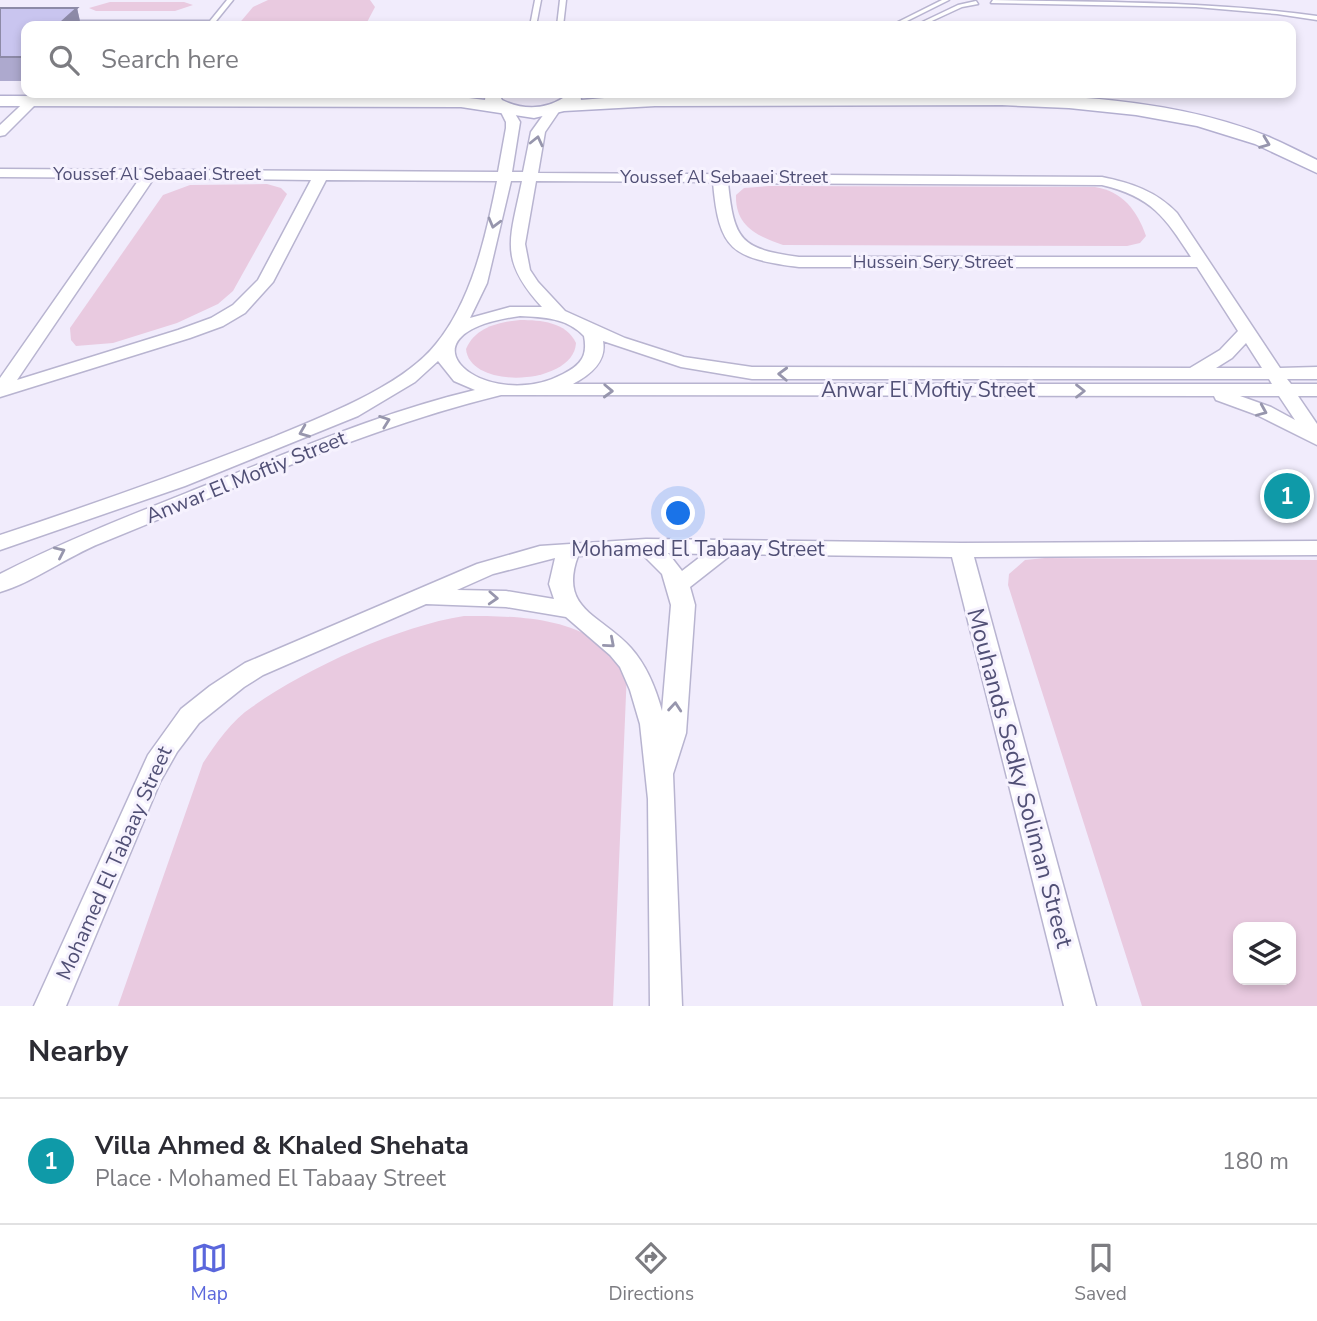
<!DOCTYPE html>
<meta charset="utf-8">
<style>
body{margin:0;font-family:"Nunito Sans",sans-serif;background:#f2f2f3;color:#2b2b33}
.controls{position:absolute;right:21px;bottom:21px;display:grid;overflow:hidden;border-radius:14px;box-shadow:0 4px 10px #0003}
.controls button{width:63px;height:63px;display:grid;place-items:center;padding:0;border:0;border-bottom:2px solid #e1e1e2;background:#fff;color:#2b2b33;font:35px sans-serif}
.you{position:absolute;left:679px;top:514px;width:24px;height:24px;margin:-18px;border:5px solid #fff;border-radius:50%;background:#1a73e8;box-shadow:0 0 0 10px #1a73e833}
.badge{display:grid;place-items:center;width:46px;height:46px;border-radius:50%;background:#5a66dc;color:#fff;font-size:23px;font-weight:700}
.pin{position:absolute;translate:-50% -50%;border:4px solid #fff;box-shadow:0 2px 7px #0006}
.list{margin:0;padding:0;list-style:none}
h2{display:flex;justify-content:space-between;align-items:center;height:91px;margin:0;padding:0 28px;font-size:30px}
h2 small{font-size:23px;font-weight:400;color:#7c7c81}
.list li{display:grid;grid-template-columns:46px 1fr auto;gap:21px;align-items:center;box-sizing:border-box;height:126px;padding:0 28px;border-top:2px solid #e1e1e2}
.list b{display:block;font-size:26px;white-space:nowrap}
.list p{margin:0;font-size:23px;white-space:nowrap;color:#7c7c81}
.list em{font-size:23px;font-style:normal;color:#7c7c81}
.icon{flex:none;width:38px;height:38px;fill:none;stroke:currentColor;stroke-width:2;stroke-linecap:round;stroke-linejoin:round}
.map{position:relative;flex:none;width:1317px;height:1006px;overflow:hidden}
.search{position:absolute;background:#fff;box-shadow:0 4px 10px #0003;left:21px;right:21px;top:21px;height:77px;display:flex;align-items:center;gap:18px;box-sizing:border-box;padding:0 24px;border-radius:14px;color:#7c7c81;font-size:26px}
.sheet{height:217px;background:#fff}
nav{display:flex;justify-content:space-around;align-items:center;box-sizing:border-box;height:98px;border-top:2px solid #e1e1e2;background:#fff;font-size:19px;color:#7c7c81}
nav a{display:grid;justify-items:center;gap:4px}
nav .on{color:#5a66dc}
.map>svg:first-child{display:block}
</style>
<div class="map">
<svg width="1317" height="1006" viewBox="0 0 1317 1006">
<rect width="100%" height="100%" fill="#f1ecfc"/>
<g fill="#e9cae0" fill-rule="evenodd">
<polygon points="268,0 370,0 375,7 365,26 237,26 253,7"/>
<polygon points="110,2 184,2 193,5 175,11 96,11 89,8"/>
<polygon points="267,184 281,188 287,194 233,291 218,304 177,323 113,343 76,346 71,340 70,328 163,195 190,185"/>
<path d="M769 186 1095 187C1122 191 1137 210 1146 236L1140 243 1127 246 783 245C757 236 735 226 736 195L744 188Z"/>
<path d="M520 320C541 320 566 322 576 343 574 385 470 391 466 349 475 327 499 322 520 320Z"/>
<path d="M1045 558 1317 560V1006H1142L1008 585 1009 574 1025 560ZM1238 927H1291V980H1238Z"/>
<path d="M464 616C508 616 558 616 596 640 608 647 618 662 627 671L613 1006H118L203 763C216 743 232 720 252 707 307 668 399 626 464 616Z"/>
</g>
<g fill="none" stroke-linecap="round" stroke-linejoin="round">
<g stroke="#b8b4d0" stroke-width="3">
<g id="lane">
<polygon points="227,0 233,0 212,26 206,26 207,25 66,25 63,23 66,21 210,21"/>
<polygon points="535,0 541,0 536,26 530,26"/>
<polygon points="560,0 566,0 563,26 557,26"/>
<polygon points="942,0 949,0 897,26 890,26"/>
<path d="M993 0C1101 2 1209 1 1317 16V20L1277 14 1196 7 991 3Z"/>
<polygon points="976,1 978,4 962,7 921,26 914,26 958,5"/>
</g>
</g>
<g stroke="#b8b4d0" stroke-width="3">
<g id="street">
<polygon points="34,93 47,93 5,135 0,136 0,125"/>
<path d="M506 106 511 107 520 122 512 172H523L531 132 549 107 554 106 560 110 545 132 538 173 1102 177C1131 183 1156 191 1177 213L1280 368 1317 367V379H1287L1291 384H1317V396H1298L1317 424V445L1257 415 1216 400 1214 396 501 395C362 429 232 490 101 543 68 556 32 583 0 592V574C74 536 152 507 229 476 310 444 390 410 475 390L454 381 438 361 415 382 358 416 185 486 0 550V535C91 505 181 473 271 438 321 417 402 387 436 344 472 300 486 236 497 181L326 180 273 282 245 313 223 326 190 338 0 397V378L140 178 0 177V169L498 172 506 128V122L500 110ZM154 178 311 180 258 280 233 305 211 318 178 330 17 380ZM511 181H522C510 240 498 259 542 307H510L470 318 487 283ZM536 181 713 182C719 251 732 258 799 267H1197L1238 331 1220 350 1190 368 752 367 684 357 625 338 565 311 538 282 530 270 525 244ZM728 183 1102 185C1152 197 1165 217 1191 257H799C740 249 734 240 728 183ZM520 316C544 317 567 318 584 336 588 356 581 365 563 374 486 415 387 334 520 316ZM603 341 681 367 752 379H1269L1272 384H573C590 375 607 362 603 341ZM1246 343 1262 368H1216L1232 358ZM1240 396H1279L1295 420 1271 407Z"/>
<path d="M646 539 961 543 1317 541V555L974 557 1096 1006H1064L952 557 732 554 690 587 695 605 686 733 673 774 682 1006H650L648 799 640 724 630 690 620 667 610 655 566 617 506 607 426 604 263 675 244 687 199 723 177 752 160 782 66 1006H34L148 755 181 709 210 686 245 663 477 564 540 546ZM641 553 662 574 671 605 662 711C656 689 647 666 631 648 602 615 558 610 578 556ZM668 553 704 554 682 571ZM555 558 549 584 554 599 506 591 457 590 493 574Z"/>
</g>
</g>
<g stroke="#b3afd0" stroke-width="3">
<path id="secondary" d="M486 93H498L502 100C522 110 544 110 563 98L564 93H580L581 100C656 93 732 97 808 97 952 96 1134 81 1269 137 1285 144 1301 152 1317 160V173L1255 144 1197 126 1136 115 1069 108 1002 105 655 106 564 111 534 118 461 107 0 106V96L461 97 485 100Z"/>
</g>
<use href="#lane" fill="#fff" fill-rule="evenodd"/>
<use href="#street" fill="#fff" fill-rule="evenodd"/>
<use href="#secondary" fill="#fff" fill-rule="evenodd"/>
</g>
<polygon fill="#ada9ce" points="0,8 77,8 81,26 26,26 26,81 0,81"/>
<polygon fill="#8d8aa7" points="77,8 81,26 57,26"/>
<polygon fill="#c9c5ef" stroke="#8d8aa7" stroke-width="2" points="0,8 77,8 57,26 26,26 26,55 24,57 0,57"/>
<defs><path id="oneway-chevron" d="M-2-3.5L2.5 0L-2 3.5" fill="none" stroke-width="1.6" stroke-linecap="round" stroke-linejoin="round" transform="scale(1.75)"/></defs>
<g stroke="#9796ad">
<use href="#oneway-chevron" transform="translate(537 141) rotate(-77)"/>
<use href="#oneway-chevron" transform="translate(1265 143) rotate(21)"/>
<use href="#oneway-chevron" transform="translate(494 223) rotate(105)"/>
<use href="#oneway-chevron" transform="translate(783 374) rotate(-178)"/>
<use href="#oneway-chevron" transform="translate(608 391) rotate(2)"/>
<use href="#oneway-chevron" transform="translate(1080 391)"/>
<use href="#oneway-chevron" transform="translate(1262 411) rotate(23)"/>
<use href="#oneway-chevron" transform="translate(385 421) rotate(-20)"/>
<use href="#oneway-chevron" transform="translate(304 432) rotate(158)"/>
<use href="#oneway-chevron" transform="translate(60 552) rotate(-25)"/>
<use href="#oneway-chevron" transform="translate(493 598) rotate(3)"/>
<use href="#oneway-chevron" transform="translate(610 643) rotate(41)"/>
<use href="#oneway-chevron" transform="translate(675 707) rotate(-85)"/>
</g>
<g text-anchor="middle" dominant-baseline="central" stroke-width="6" stroke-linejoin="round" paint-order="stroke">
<g font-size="18" fill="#515076" stroke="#f6f2fe">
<text x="157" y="174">Youssef Al Sebaaei Street</text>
<text x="724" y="177">Youssef Al Sebaaei Street</text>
<text x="933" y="262">Hussein Sery Street</text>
</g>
<g font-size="21" fill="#515076" stroke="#f6f2fe">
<text x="928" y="390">Anwar El Moftiy Street</text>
<text transform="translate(246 477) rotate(-22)">Anwar El Moftiy Street</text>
<text x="698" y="549">Mohamed El Tabaay Street</text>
<text transform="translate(114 863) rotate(-66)">Mohamed El Tabaay Street</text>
</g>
<g font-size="24" fill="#515076" stroke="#f6f2fe">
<text transform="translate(1020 778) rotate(75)">Mouhands Sedky Soliman Street</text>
</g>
</g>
</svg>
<div class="controls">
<button><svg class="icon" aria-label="layers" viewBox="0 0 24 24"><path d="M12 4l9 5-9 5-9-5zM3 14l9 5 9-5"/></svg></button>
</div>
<div class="you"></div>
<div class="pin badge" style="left:1287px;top:496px;background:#0f9aa8">1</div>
<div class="search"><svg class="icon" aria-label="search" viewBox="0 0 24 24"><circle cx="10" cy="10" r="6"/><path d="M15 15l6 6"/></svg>Search here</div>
</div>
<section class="sheet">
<h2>Nearby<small></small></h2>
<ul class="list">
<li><span class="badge" style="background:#0f9aa8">1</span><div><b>Villa Ahmed &amp; Khaled Shehata</b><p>Place · Mohamed El Tabaay Street</p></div><em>180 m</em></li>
</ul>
</section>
<nav>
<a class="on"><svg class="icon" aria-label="map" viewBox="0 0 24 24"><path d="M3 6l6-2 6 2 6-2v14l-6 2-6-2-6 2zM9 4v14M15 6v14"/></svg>Map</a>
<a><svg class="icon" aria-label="directions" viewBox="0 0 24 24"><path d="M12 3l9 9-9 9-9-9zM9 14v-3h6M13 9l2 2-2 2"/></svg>Directions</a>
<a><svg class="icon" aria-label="saved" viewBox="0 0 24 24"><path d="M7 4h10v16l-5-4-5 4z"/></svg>Saved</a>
</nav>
